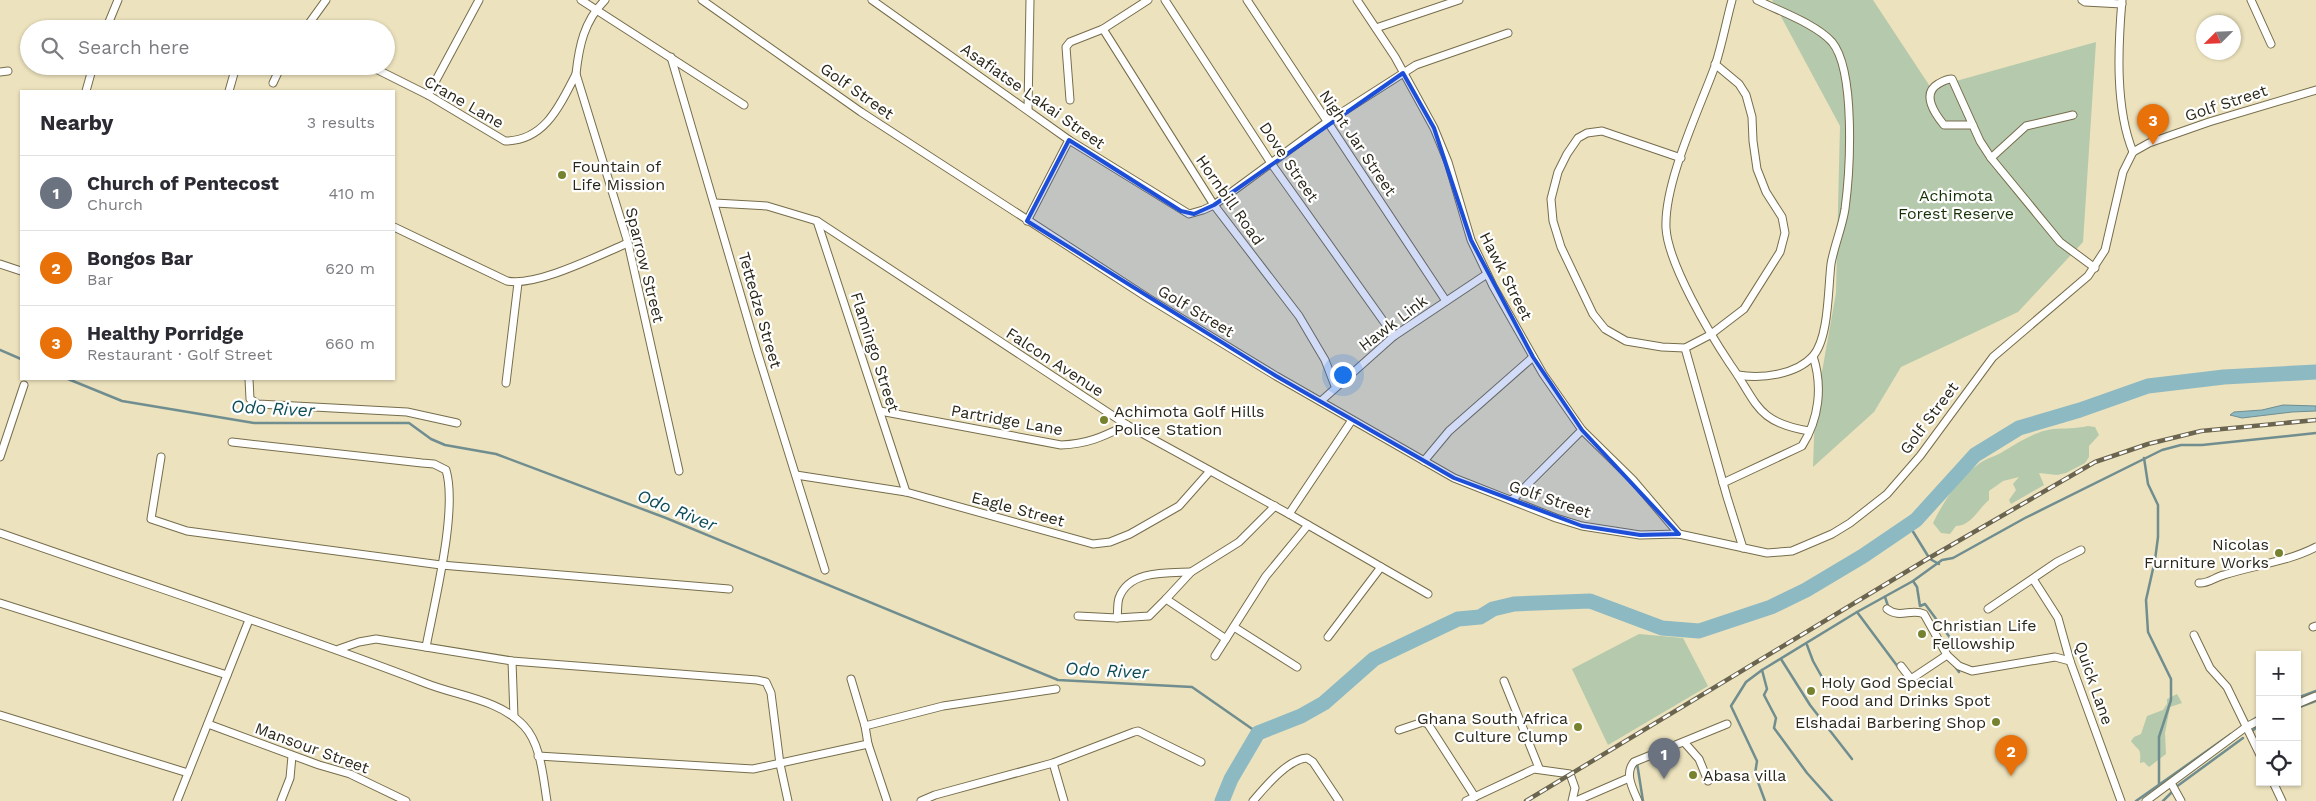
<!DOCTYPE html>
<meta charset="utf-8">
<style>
body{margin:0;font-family:"Work Sans",sans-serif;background:#f2f2f3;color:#2b2b33}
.controls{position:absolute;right:15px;bottom:15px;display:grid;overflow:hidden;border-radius:0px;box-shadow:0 1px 4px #0004}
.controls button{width:45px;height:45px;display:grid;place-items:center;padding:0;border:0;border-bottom:1px solid #e1e1e2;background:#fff;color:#2b2b33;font:25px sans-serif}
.compass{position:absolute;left:2196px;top:15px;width:45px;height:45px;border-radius:50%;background:#fff;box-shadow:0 1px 4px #0004;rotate:246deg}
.you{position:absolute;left:1342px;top:374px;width:18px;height:18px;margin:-12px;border:4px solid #fff;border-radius:50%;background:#1a73e8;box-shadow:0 0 0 8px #1a73e833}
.badge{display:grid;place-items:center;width:32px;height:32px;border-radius:50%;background:#db2777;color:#fff;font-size:16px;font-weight:700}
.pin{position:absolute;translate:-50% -41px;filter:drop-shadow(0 1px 2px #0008)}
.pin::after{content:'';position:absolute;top:26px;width:18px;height:15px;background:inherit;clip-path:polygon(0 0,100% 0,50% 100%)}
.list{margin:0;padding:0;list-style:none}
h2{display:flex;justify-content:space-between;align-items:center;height:65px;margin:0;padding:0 20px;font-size:21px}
h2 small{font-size:16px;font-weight:400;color:#7c7c81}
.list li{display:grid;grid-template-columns:32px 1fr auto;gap:15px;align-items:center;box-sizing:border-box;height:75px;padding:0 20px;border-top:1px solid #e1e1e2}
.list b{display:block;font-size:19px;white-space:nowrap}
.list p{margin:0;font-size:16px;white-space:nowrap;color:#7c7c81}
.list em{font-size:16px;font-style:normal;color:#7c7c81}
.icon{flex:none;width:28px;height:28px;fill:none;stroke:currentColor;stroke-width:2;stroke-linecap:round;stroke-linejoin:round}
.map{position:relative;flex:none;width:2316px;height:801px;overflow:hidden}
.search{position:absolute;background:#fff;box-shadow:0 1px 4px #0004;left:20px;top:20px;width:375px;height:55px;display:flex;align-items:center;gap:12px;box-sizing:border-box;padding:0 18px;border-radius:28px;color:#7c7c81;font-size:19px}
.panel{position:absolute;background:#fff;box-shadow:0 1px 4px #0004;left:20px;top:90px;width:375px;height:290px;border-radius:0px}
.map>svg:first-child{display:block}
</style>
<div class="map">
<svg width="2316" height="801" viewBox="0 0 2316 801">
<rect width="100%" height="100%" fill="#ece2bd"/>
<g fill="#b5c9ac">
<polygon points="1772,0 1873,0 1931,88 2096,42 2083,242 2018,312 1901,367 1874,412 1813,467 1815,411 1836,293 1840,126"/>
<path d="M2088 426 2095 427 2099 435 2089 446V457L2085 463 2066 473 2057 475 2039 473 2044 485 2011 504 2009 500 2016 490 2013 484 2019 477 2003 481 1989 491V500C1978 509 1971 526 1956 526L1950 534 1941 533 1933 523C1945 499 1958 479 1980 463 1987 458 1997 456 2004 451 2019 442 2036 431 2053 429 2066 428 2074 429 2088 426Z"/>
<polygon points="1639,634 1683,638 1708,686 1608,745 1572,669"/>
<path d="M2177 694 2182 703 2170 707 2165 733 2166 754 2149 767 2144 762 2140 763C2141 747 2140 753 2131 741L2134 737 2141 734 2147 716 2163 710 2167 704V699Z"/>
</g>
<polygon fill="#8db9c3" stroke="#708d90" points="2283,405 2316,406 2316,411 2292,412 2242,418 2230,415 2234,412 2262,410"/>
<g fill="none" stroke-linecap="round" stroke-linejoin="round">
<g stroke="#708d90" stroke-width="2.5">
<polyline points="0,350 21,359"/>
<polyline points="68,379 122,401 254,423 409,423 431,439 445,445 496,454 666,518 1058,680 1192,687 1258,733"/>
<polyline points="2144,458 2148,484 2158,505 2158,537 2155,560 2146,600 2148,632 2171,679 2171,700 2159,737 2159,784"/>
<polyline points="1916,520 1912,530 1928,556"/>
<polyline points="1930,559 1939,564"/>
<polyline points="1913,581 1917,587 1920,606 1925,604 1954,643"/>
<polyline points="1885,597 1889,609"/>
<polyline points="1857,612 1898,667"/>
<polyline points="1807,645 1813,661 1827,686"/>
<polyline points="1781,659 1810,705 1852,759"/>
<polyline points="1954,665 1959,672"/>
<polyline points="1762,670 1767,689 1764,695 1776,718 1774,728 1807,773 1832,801"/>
<polyline points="2297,698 2316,691"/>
<polyline points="2297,708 2316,701"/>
<polyline points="2250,722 2260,715"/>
<polyline points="2251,732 2260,724"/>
<polyline points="1637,763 1643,801"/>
<polyline points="2176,787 2243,738"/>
<polyline points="1765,801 1755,774 1757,761 1731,706 1746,682 1762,670 1857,612 1913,581 1942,560 1953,558 2025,518 2162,450 2181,445 2202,445 2316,433"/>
<polyline points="2136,801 2231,734"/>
<polyline points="2163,801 2173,791"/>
</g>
<polyline stroke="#8db9c3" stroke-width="15" points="1222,801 1231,779 1258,733 1301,716 1324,703 1374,659 1458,619 1480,617 1493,609 1514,604 1590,601 1662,628 1699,631 1771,607 1806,590 1863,556 1916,520 1975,455 2019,428 2080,410 2148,386 2224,377 2316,372"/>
<g stroke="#766d4c" stroke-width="9">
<g id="minor">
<polyline points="581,0 744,105"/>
<path d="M605 0C584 21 579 46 576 74L628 243 679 471"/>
<polyline points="702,0 861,112 1148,298 1276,376 1454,478 1556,518 1582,526 1640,535 1679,534 1767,553 1792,551 1832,534 1850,523 1887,494 1920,456 1993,357 2088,276 2105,250 2123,172 2133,152 2149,143 2209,122 2316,90"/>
<polyline points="872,0 1069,140 1189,214 1203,210 1214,205 1327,122 1416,65 1508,33"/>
<polyline points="1165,0 1271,163 1394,336"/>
<polyline points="1247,0 1446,301"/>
<polyline points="1357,0 1395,57 1434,128 1448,162 1471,240 1493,286 1543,374 1582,430 1633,480 1679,534"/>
<path d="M1732 0C1726 22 1722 45 1715 66 1699 110 1664 182 1666 228 1668 264 1710 334 1730 364 1758 403 1755 422 1809 431"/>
<polyline points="2082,0 2085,2 2122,4"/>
<path d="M2122 0C2118 47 2115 108 2133 152"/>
<polyline points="2251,0 2271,44"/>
<polyline points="1376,28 1459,0"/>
<polyline points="106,29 118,0"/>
<polyline points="305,29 326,0"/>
<polyline points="1103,29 1214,205 1299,316 1325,360 1335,386"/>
<polyline points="671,57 757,351 825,570"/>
<path d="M370 66 428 95 505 141C545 141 560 105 576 74"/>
<polyline points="0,72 8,71"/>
<polyline points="273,83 281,66"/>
<polyline points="86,91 93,66"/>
<polyline points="229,91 235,70"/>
<polyline points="428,95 479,0"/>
<polyline points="1070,100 1066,47 1070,42 1103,29 1148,0"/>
<polyline points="1028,109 1030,0"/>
<path d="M1973 125H1944C1935 114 1921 94 1938 84 1943 81 1946 79 1952 79L1980 141 1991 158 2060 242 2095 268"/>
<polyline points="1681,158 1602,131 1587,133 1578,138 1567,154 1558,172 1551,199 1553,221 1561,247 1593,314 1605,329 1626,341 1662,347 1685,348 1710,335 1744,309 1780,252 1785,233 1782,217 1766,192 1757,169 1753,141 1752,117 1746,95 1739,84 1715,64"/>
<polyline points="1991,158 2026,126 2073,115"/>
<polyline points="715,203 767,206 817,221 1127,425 1289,514 1428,594"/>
<polyline points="817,221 906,492"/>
<polyline points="1027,221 1069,140"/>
<path d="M394 227 507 281C537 287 599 255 628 243"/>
<polyline points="0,264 21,271"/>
<polyline points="1685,348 1727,497 1743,548"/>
<path d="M1738 375C1761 379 1796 375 1813 356 1829 338 1828 288 1831 264 1834 246 1842 228 1845 209 1850 172 1856 71 1832 42 1816 24 1779 11 1757 0"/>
<polyline points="249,379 250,399 258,404 407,412 457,423"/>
<polyline points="506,383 518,283"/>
<polyline points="1321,401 1394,336 1487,274"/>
<path d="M880 411 1061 445C1088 444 1102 437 1127 425"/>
<path d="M232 442 422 463 434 464 446 470C458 510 434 604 426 647"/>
<polyline points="0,457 24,385"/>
<polyline points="161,457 151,519 187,531 441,565 729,589"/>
<polyline points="1424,461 1449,431 1533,357"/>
<polyline points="796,475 906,492 1093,544 1110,542 1130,534 1179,506 1210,471"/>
<path d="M1723 483 1802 446C1819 419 1823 387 1813 356"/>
<polyline points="1512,500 1582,430"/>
<polyline points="1289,514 1352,420"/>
<path d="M0 533C142 583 285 629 425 683 457 696 499 699 524 726 541 744 543 777 547 801"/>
<polyline points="2033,579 2058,618 2070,661 2121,801"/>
<path d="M2199 583C2208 584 2215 577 2224 575 2255 565 2287 562 2316 547"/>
<polyline points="0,603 227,675"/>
<path d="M1887 609C1900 619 1911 608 1924 614L1947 655 1959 666 1972 671 2055 657 2070 661"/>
<polyline points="1988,609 2057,562 2081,550"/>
<path d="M1078 616 1117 618C1118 612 1117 604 1119 598 1129 570 1166 573 1191 572"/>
<polyline points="1117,618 1149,616 1166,599"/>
<polyline points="1234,627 1297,667"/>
<polyline points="2313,627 2316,626"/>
<polyline points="2194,635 2210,668 2227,687 2260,755"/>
<polyline points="1328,637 1381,567"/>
<polyline points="1226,639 1166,599 1191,572 1239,542 1275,506"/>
<polyline points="339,649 359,642 376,639 512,661 757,680 766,682 771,693 780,764 788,801"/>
<polyline points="1215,656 1266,576 1308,525"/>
<polyline points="512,661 514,717"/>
<polyline points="1901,666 1911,679 1947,655"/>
<polyline points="851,679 865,726 868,744 887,801"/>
<polyline points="1504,681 1539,768"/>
<polyline points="2297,704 2316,696"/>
<polyline points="0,715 188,773"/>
<polyline points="208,724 319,765 350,774 406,801"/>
<polyline points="865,726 943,706 1056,689"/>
<polyline points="1399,730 1423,722 1428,724 1475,797"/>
<polyline points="1684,742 1699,759 1708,781"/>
<polyline points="538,756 753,769 868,744"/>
<polyline points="1053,763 1064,801"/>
<polyline points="2273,782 2282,801"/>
<polyline points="2171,783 2181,801"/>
<polyline points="177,801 249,620"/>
<polyline points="281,801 290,778 292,756"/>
<polyline points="921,801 935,795 1053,763 1134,732 1138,731 1201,762"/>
<path d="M1253 801C1265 787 1288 759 1307 758L1313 762 1339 801"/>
<polyline points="1466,801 1534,769 1570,774 1575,788 1572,801"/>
<polyline points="1576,801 1629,778"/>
<path d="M1638 801C1633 789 1624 774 1634 762L1727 724"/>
<polyline points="2146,801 2246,727 2260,720"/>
</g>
</g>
<use href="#minor" stroke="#fff" stroke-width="7"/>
<g stroke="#6b6550" stroke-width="4.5">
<polyline id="rail" points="1526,801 1929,558 2095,462 2148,444 2201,431 2316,420"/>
</g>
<use href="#rail" stroke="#fff" stroke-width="2.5" stroke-dasharray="8" stroke-linecap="butt"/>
</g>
<path fill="#1d4ed8" fill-opacity="0.2" stroke="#1d4ed8" stroke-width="4" stroke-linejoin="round" d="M1403 73 1434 128 1471 240 1533 357 1582 430 1679 534 1640 535 1582 526 1454 478 1276 376 1027 221 1069 140 1181 211 1194 214 1214 205Z"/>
<g fill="#77822e" stroke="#fff" stroke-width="2">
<circle cx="562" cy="175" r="5"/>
<circle cx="1104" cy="420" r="5"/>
<circle cx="2279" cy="553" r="5"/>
<circle cx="1922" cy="634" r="5"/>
<circle cx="1811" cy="691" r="5"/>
<circle cx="1996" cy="722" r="5"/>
<circle cx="1578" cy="727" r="5"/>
<circle cx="1693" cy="775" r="5"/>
</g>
<g text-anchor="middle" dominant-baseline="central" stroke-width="4.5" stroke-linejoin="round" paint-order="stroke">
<g font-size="16" fill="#2b2719" stroke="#fff">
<text transform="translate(857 91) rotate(35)">Golf Street</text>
<text transform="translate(1033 96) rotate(35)">Asafiatse Lakai Street</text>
<text transform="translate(464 102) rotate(30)">Crane Lane</text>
<text transform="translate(2226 103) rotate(-18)">Golf Street</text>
<text transform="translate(1358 143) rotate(56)">Night Jar Street</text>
<text transform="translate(1289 162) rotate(56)">Dove Street</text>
<text transform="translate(1230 200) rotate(55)">Hornbill Road</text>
<text transform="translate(645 265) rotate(76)">Sparrow Street</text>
<text transform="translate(1506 276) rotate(63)">Hawk Street</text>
<text transform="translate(760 310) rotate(74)">Tettedze Street</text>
<text transform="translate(1196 311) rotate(31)">Golf Street</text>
<text transform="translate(1393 323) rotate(-37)">Hawk Link</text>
<text transform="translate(875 352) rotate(72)">Flamingo Street</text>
<text transform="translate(1055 362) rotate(33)">Falcon Avenue</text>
<text transform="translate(1929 418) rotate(-53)">Golf Street</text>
<text transform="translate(1007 420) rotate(10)">Partridge Lane</text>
<text transform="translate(1550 499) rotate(19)">Golf Street</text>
<text transform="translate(1018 509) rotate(15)">Eagle Street</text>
<text transform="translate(2094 683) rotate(71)">Quick Lane</text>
<text transform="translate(312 748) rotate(20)">Mansour Street</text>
</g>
<g font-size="16" fill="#2b2719" stroke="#fff" text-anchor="start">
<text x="572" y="166">Fountain of<tspan x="572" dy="18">Life Mission</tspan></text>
<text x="1114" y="411">Achimota Golf Hills<tspan x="1114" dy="18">Police Station</tspan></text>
<text x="2269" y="544" text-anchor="end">Nicolas<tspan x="2269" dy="18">Furniture Works</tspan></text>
<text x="1932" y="625">Christian Life<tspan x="1932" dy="18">Fellowship</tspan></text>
<text x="1821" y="682">Holy God Special<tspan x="1821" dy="18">Food and Drinks Spot</tspan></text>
<text x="1568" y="718" text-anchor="end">Ghana South Africa<tspan x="1568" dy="18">Culture Clump</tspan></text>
<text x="1986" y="722" text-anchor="end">Elshadai Barbering Shop</text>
<text x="1703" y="775">Abasa villa</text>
</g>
<g font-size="16" fill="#163204" stroke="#fff">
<text x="1956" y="195">Achimota<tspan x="1956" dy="18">Forest Reserve</tspan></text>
</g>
<g font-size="18" font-style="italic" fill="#0d4d59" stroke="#fff">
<text transform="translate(273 408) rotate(3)">Odo River</text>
<text transform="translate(677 510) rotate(22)">Odo River</text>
<text transform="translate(1107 670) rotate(3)">Odo River</text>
</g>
</g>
</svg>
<div class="controls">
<button>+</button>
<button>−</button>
<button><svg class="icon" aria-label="locate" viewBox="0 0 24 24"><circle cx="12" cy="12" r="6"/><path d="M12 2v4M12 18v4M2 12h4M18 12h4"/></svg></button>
</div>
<svg class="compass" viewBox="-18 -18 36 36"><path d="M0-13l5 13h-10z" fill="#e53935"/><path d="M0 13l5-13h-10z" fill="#7c7c81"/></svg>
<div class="you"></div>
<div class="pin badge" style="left:1664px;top:779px;background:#6b7280">1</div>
<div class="pin badge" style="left:2011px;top:776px;background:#e8710a">2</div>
<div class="pin badge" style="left:2153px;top:145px;background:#e8710a">3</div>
<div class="search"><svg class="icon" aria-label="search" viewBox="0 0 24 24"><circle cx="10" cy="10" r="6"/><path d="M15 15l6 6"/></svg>Search here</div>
<section class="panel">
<h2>Nearby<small>3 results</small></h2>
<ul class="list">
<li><span class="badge" style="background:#6b7280">1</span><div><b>Church of Pentecost</b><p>Church</p></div><em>410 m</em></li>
<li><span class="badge" style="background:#e8710a">2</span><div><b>Bongos Bar</b><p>Bar</p></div><em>620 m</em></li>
<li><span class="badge" style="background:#e8710a">3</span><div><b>Healthy Porridge</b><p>Restaurant · Golf Street</p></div><em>660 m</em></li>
</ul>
</section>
</div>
